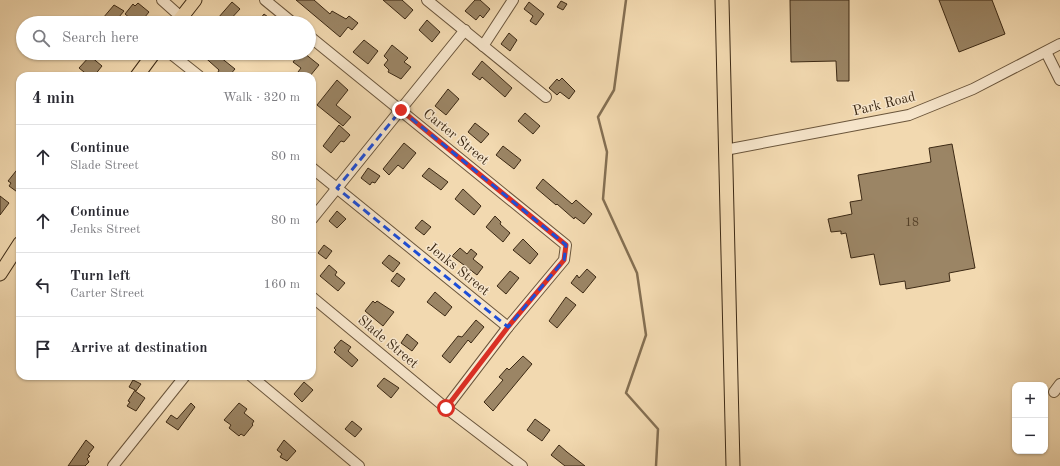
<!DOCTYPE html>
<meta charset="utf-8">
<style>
body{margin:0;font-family:"Old Standard TT",serif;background:#f2f2f3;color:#2b2b33}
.controls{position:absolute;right:12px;bottom:12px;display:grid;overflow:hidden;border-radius:8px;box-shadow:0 1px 3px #0004}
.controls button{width:36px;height:36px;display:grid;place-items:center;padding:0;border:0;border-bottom:1px solid #e1e1e2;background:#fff;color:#2b2b33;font:20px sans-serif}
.stop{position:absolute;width:12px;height:12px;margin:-9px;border:3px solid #d93025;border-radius:50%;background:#fff}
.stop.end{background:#d93025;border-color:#fff;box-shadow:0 1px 4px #0008}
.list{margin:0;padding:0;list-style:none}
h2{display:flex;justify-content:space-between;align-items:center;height:52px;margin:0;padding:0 16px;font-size:17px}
h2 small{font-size:13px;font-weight:400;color:#7c7c81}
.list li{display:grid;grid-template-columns:26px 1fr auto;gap:12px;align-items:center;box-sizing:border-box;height:64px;padding:0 16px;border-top:1px solid #e1e1e2}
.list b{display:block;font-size:15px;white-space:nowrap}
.list p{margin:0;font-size:13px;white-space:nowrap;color:#7c7c81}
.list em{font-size:13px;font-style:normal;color:#7c7c81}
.icon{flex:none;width:22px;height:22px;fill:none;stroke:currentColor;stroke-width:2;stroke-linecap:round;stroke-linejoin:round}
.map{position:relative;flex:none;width:1060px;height:466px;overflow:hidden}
.search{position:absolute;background:#fff;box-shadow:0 1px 3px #0004;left:16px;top:16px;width:300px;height:44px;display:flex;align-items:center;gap:10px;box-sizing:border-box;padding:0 14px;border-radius:22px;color:#7c7c81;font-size:15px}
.panel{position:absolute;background:#fff;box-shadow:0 1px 3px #0004;left:16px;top:72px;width:300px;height:308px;border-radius:12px}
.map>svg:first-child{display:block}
</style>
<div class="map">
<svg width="1060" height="466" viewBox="0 0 1060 466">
<rect width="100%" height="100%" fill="#f2d9b0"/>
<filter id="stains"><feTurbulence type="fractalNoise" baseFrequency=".005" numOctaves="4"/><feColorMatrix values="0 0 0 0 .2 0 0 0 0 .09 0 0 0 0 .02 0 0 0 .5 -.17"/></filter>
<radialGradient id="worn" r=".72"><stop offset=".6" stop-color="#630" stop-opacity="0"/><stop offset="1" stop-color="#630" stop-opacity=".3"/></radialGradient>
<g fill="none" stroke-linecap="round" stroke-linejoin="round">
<polyline stroke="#846f52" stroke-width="2.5" points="626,0 614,90 598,117 607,152 603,199 637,273 646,335 626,393 658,429 656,466"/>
</g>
<g fill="#9b8565" stroke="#3c2914">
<polygon points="296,0 314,0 330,14 332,11 346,19 349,16 358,23 352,30 348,27 340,37"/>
<polygon points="383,0 402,0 413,10 405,19"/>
<polygon points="475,0 480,0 490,9 483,18 480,15 476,20 465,11"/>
<polygon points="790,0 849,0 849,81 837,81 836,61 791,62"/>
<polygon points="939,0 992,0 1005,34 959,52"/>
<polygon points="561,1 567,4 563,10 557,7"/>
<polygon points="232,2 240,9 227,23 223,23 218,18"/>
<polygon points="529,2 544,14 536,25 530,21 533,16 524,9"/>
<polygon points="138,3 149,12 140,23 136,23 125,14 133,4 135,6"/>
<polygon points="114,5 124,11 114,23 109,23 103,18"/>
<polygon points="264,14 276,23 257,23"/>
<polygon points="427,20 440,32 432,42 419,30"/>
<polygon points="509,33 517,40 510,51 501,44"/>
<polygon points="364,40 378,51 368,64 353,52"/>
<polygon points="392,45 408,58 404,62 411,67 401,79 388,72 389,70 384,65 388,60 384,56"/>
<polygon points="200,53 215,53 235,69 229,76 223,76 218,72 219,70"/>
<polygon points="300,53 304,53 319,65 310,76 295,76 301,68 293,62"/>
<polygon points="90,56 102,66 94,76 89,76 79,68"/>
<polygon points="482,61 512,88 505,97 482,77 480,80 472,74"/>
<polygon points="562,78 575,91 569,99 560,92 557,95 549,88 557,79 559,81"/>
<polygon points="337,80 348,90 336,105 351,117 343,126 317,105"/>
<polygon points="448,89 459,99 446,115 435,106"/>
<polygon points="525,113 540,126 533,134 518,121"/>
<polygon points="475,123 489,134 481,143 468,132"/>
<polygon points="339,125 350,135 344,142 341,141 331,153 323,146"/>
<polygon points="404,143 416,153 403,169 398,165 389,175 383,169"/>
<polygon points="952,144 975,268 949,273 950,281 906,289 905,281 880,285 874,254 851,258 846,233 841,234 841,231 831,232 828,219 852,214 850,202 862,200 858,175 931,162 929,148"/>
<polygon points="503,146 521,160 514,169 496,155"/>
<polygon points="20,166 20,194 9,186 11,183 8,181"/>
<polygon points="368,168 380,176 375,183 372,182 370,185 361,178"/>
<polygon points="429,168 448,182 441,190 422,176"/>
<polygon points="543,179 572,204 576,200 592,214 584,224 575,217 574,219 557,204 556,205 536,188"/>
<polygon points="463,189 481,206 474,215 455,199"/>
<polygon points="0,196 9,203 0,215"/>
<polygon points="337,211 346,219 337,228 329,221"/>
<polygon points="495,216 501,222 500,224 510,233 503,242 486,227"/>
<polygon points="422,220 431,227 424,235 415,228"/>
<polygon points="523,239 538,254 530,264 513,250"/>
<polygon points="324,245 332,251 326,259 318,253"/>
<polygon points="460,248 467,254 471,249 477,254 473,259 483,267 477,275 452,256"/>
<polygon points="389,255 400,263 393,272 382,263"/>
<polygon points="329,265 337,272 335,275 345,283 338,291 320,276"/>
<polygon points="587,269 596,277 583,293 571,283 577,275 579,278"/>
<polygon points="510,271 519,278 506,294 497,286"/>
<polygon points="397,273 405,279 399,287 391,281"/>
<polygon points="435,292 452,307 445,316 427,302"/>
<polygon points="566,297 576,305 557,328 549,321"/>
<polygon points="373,301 375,303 377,301 394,312 383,326 365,311"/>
<polygon points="476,320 484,327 471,343 468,340 450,363 442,356 458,336 462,337"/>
<polygon points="407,334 418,343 412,351 401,343"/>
<polygon points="341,340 351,347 348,351 358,360 352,367 334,352 336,350 334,348"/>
<polygon points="523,356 532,364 493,411 484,402 503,380 499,377 507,368 509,370"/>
<polygon points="384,378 399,388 391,398 377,386"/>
<polygon points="133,380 141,384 136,391 135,391 145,398 136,411 127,406 130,402 128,401 135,390 129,387"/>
<polygon points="304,382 313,390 302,402 294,394"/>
<polygon points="191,403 195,407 178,430 166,422 171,415 177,419"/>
<polygon points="239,403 247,409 244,413 254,421 252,424 253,425 244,436 241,434 239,436 229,428 231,425 224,420"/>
<polygon points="535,419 550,430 542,441 527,430"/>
<polygon points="352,421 362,429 355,437 345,429"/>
<polygon points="86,440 94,447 88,455 90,456 87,459 89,462 85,466 68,466"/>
<polygon points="284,440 296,451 287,461 280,457 282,454 277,450"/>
<polygon points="559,445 567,452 585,466 565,466 551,455"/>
</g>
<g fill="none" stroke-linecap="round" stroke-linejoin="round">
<g stroke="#6a553b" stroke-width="12">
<g id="minor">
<polyline points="162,0 181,17"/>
<polyline points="265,0 293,23"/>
<polyline points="427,0 546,97"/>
<polyline points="309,36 566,245 564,260 508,327 446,408 312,297"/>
<polyline points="483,46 513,0"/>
<polyline points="1046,52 1060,80"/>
<polyline points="170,53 199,76"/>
<polyline points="725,150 909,115 973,89 1060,44"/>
<polyline points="312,168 508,327"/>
<polyline points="312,219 465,30"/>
<polyline points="251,376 359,466"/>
<polyline points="1054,392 1060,384"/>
<polyline points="446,408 522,466"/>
<polyline points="113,466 185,376"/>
</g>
</g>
<g stroke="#3c2914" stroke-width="15">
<g id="major">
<polyline points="722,0 733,466"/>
<polyline points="177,23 195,0"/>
<polyline points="137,76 154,53"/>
<polyline points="0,274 20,243"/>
</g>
</g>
<use href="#minor" stroke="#f7e6cc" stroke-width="10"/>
<use href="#major" stroke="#f2d9b0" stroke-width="13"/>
</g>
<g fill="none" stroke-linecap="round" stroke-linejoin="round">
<polyline stroke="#d93025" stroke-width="5" points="401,110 566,245 564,260 508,327 446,408"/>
</g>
<path fill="none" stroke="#1d4ed8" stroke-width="3" stroke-dasharray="8 5" stroke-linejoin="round" d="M401 110 566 245 564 260 508 327 337 188Z"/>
<g text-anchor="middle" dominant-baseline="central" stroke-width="3" stroke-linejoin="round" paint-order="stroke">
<g font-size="12" fill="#544028">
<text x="912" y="223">18</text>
</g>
<g font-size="14" fill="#3c2914" stroke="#f7e6cc">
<text transform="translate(884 104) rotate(-14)">Park Road</text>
<text transform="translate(456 137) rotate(39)">Carter Street</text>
<text transform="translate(458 269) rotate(39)">Jenks Street</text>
<text transform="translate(388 342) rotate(40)">Slade Street</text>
</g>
</g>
<rect width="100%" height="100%" filter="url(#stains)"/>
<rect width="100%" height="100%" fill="url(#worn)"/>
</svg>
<div class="controls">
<button>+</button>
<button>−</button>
</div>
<div class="stop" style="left:446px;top:408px"></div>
<div class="stop end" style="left:401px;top:110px"></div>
<div class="search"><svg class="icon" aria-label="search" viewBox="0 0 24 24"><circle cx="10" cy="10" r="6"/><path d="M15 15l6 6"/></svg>Search here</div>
<section class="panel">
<h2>4 min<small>Walk · 320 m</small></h2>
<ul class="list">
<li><svg class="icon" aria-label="ahead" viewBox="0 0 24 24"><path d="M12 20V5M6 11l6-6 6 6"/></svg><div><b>Continue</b><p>Slade Street</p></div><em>80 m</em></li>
<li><svg class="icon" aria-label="ahead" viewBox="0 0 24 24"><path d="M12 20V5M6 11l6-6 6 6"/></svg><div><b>Continue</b><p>Jenks Street</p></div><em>80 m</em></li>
<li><svg class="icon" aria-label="left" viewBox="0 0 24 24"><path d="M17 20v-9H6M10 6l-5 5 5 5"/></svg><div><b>Turn left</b><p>Carter Street</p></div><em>160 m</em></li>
<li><svg class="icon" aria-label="arrive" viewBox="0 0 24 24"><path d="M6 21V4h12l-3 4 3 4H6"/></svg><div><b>Arrive at destination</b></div></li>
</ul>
</section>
</div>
